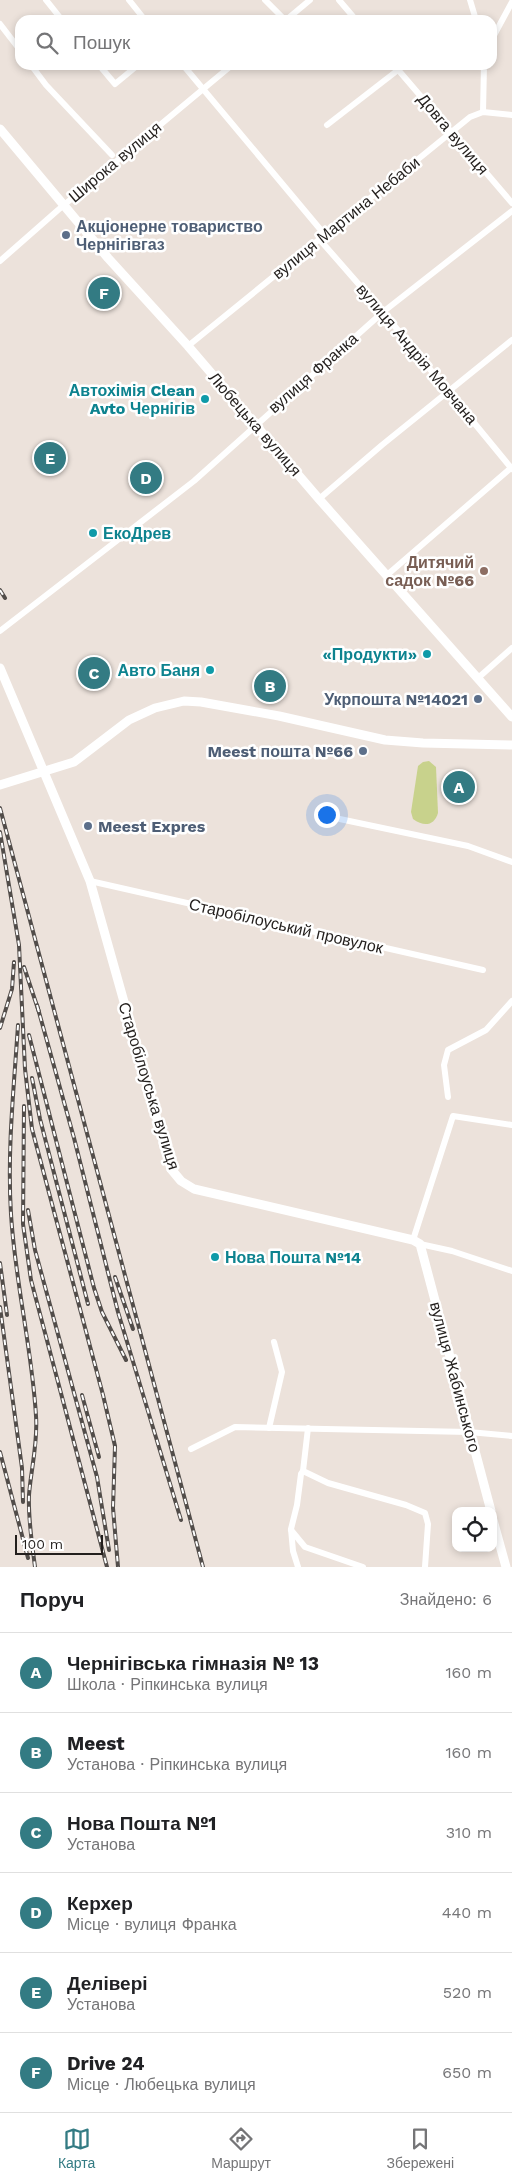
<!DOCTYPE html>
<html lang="uk">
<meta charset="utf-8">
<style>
body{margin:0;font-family:"Work Sans",sans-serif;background:#f6f6f6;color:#202124}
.controls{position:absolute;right:15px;bottom:15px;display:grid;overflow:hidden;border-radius:10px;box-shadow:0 2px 8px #0003}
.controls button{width:45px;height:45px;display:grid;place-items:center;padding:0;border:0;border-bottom:1px solid #e0e0e0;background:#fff;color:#202124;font:25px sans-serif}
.scale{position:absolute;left:15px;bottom:12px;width:88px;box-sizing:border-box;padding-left:5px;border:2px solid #231f1d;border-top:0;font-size:14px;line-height:18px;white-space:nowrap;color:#231f1d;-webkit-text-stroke:4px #fff;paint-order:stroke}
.you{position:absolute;left:326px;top:814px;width:18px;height:18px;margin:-12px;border:4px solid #fff;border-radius:50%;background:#1a73e8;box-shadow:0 0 0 8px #1a73e833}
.badge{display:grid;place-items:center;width:32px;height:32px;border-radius:50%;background:#337b83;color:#fff;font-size:16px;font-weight:700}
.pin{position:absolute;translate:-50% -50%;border:2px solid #fff;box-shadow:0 1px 5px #0006}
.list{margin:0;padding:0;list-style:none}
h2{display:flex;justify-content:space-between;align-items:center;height:65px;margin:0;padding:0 20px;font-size:21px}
h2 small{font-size:16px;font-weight:400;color:#757577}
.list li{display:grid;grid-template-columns:32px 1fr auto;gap:15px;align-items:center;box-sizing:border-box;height:80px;padding:0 20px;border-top:1px solid #e0e0e0}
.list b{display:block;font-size:19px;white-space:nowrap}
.list p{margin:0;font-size:16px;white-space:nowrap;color:#757577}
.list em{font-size:16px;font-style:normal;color:#757577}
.icon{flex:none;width:28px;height:28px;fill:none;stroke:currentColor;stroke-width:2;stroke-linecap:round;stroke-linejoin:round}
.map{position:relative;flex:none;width:512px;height:1567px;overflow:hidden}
.search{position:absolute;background:#fff;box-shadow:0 2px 8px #0003;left:15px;right:15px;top:15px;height:55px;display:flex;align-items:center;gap:12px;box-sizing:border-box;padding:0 18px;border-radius:15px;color:#757577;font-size:19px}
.sheet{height:545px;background:#fff}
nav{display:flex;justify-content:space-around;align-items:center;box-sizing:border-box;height:70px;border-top:1px solid #e0e0e0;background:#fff;font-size:14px;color:#757577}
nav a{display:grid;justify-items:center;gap:2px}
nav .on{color:#337b83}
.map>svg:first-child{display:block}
</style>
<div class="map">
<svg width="512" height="1567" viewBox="0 0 512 1567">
<rect width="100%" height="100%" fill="#ece2db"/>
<path fill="#c8d28c" d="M429 761 436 767 438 813C434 826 424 827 413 819L411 812 418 766 423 762Z"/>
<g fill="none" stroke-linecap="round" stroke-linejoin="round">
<g stroke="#fff" stroke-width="6">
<polyline points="46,0 62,20"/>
<polyline points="129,0 145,20"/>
<polyline points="265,0 285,20"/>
<polyline points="339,0 356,20"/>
<polyline points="470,0 476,20"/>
<polyline points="286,20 310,0"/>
<polyline points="0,24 20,50"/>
<polyline points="492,39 512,2"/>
<polyline points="31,65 46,85 112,155"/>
<polyline points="99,65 115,84 138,65"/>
<polyline points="183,65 325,235"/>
<polyline points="394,65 512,203"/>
<polyline points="483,112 484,65"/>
<polyline points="327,125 398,70"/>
<polyline points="320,240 383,312 512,469"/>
<polyline points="0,261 58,210 232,65"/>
<polyline points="188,346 470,117 483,112 512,115"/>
<polyline points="319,499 382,445 512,340"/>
<polyline points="387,575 512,467"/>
<polyline points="0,631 194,481 383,312 512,211"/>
<polyline points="478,678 512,648"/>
<polyline points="335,818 468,846 512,862"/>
<polyline points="90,881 483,970"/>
<polyline points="448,1097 444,1065 448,1050 486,1030 512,1001"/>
<polyline points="413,1240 453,1116 512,1125"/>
<polyline points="420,1244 452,1251 512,1271"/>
<polyline points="269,1428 282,1372 274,1342"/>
<polyline points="191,1449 235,1427 469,1432 512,1436"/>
<polyline points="303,1471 328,1483 406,1505 425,1513 428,1524 425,1567"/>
<polyline points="291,1530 305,1547 363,1567"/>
<polyline points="298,1567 293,1551 291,1529 297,1505 301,1474 303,1471 308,1428"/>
</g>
<g stroke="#fff" stroke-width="9">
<polyline points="0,129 108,258 188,346 319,499 512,717"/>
<polyline points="0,668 90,881 171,1169 181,1181 194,1189 413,1240 420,1244 491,1511"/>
<polyline points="0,785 74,762 129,720 155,708 184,701 201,702 279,716 385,740 423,743 512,745"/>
<polyline points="493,1520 506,1567"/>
</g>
<g stroke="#524d4a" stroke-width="4">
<g id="rail">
<polyline points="0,590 5,598"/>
<polyline points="0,808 203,1567"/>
<polyline points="0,832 19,945 25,1069 32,1129 103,1395 115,1446 113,1508 118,1567"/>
<polyline points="24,967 39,1012"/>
<polyline points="37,1005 74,1138 118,1312 181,1520"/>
<path d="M18 1025C14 1087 7 1151 11 1214 15 1282 32 1348 36 1416 38 1443 31 1469 29 1495 28 1519 32 1543 35 1567"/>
<polyline points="0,1028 12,989 14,962"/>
<polyline points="29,1035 94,1288 102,1312 126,1360"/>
<polyline points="32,1078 40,1119 88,1304"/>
<polyline points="24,1106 23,1224 31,1280 107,1567"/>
<polyline points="28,1210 35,1250 97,1477 109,1550"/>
<polyline points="0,1263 7,1315"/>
<polyline points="115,1277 133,1329"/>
<polyline points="0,1307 22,1468 23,1502"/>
<polyline points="82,1395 99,1457"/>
<polyline points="0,1452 28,1558"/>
</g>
</g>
<use href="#rail" stroke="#fff" stroke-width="2" stroke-dasharray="5.5" stroke-linecap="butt"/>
</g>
<g fill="#5c6f8a" stroke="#fff" stroke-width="2">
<circle cx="66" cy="235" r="5"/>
<circle cx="478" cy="699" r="5"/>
<circle cx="363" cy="751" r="5"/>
<circle cx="88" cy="826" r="5"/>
</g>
<g fill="#0f9aa8" stroke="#fff" stroke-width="2">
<circle cx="205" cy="399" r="5"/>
<circle cx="93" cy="533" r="5"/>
<circle cx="427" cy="654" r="5"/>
<circle cx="210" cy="670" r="5"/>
<circle cx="215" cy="1257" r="5"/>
</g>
<circle fill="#8d6e63" stroke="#fff" stroke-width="2" cx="484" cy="571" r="5"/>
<g text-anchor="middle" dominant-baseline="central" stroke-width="5" stroke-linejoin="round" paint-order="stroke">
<g font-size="16" fill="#231f1d" stroke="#fff">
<text transform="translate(453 134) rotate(50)">Довга вулиця</text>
<text transform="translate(115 162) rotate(-40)">Широка вулиця</text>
<text transform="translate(346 218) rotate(-39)">вулиця Мартина Небаби</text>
<text transform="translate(417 354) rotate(50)">вулиця Андрія Мовчана</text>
<text transform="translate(313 373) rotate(-41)">вулиця Франка</text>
<text transform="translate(255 424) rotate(49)">Любецька вулиця</text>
<text transform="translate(286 926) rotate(13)">Старобілоуський провулок</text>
<text transform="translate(149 1086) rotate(73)">Старобілоуська вулиця</text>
<text transform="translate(455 1377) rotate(75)">вулиця Жабинського</text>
</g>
<g font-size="16" font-weight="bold" fill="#4e5e75" stroke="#fff" text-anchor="start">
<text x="76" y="226">Акціонерне товариство<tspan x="76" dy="18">Чернігівгаз</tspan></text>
<text x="468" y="699" text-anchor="end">Укрпошта №14021</text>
<text x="353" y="751" text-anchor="end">Meest пошта №66</text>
<text x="98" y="826">Meest Expres</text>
</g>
<g font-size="16" font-weight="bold" fill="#0d838f" stroke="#fff" text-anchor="end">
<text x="195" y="390">Автохімія Clean<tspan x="195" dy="18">Avto Чернігів</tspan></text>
<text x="103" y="533" text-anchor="start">ЕкоДрев</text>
<text x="417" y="654">«Продукти»</text>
<text x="200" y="670">Авто Баня</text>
<text x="225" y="1257" text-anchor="start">Нова Пошта №14</text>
</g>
<g font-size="16" font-weight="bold" fill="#785e54" stroke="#fff" text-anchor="end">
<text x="474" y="562">Дитячий<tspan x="474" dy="18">садок №66</tspan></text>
</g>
</g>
</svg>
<div class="controls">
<button><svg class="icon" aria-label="locate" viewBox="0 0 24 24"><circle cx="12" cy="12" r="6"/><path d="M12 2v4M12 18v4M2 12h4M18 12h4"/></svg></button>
</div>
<div class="scale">100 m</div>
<div class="you"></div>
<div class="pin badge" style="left:459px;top:787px">A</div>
<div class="pin badge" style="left:270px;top:686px">B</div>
<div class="pin badge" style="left:94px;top:673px">C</div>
<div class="pin badge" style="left:146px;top:478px">D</div>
<div class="pin badge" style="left:50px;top:458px">E</div>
<div class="pin badge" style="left:104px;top:293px">F</div>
<div class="search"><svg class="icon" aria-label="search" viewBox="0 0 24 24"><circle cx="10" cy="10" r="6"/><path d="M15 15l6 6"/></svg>Пошук</div>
</div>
<section class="sheet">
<h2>Поруч<small>Знайдено: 6</small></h2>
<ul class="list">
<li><span class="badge">A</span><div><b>Чернігівська гімназія № 13</b><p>Школа · Ріпкинська вулиця</p></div><em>160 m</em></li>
<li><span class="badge">B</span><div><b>Meest</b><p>Установа · Ріпкинська вулиця</p></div><em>160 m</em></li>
<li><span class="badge">C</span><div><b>Нова Пошта №1</b><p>Установа</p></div><em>310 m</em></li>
<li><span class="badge">D</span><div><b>Керхер</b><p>Місце · вулиця Франка</p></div><em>440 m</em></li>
<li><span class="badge">E</span><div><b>Делівері</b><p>Установа</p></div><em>520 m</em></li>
<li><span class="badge">F</span><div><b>Drive 24</b><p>Місце · Любецька вулиця</p></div><em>650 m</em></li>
</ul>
</section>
<nav>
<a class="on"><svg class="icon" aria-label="map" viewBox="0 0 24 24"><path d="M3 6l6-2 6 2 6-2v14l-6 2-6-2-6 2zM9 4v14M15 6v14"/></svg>Карта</a>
<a><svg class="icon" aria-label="directions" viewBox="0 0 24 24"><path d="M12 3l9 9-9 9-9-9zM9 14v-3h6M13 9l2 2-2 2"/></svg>Маршрут</a>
<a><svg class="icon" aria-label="saved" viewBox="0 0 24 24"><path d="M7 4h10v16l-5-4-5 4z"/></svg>Збережені</a>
</nav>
